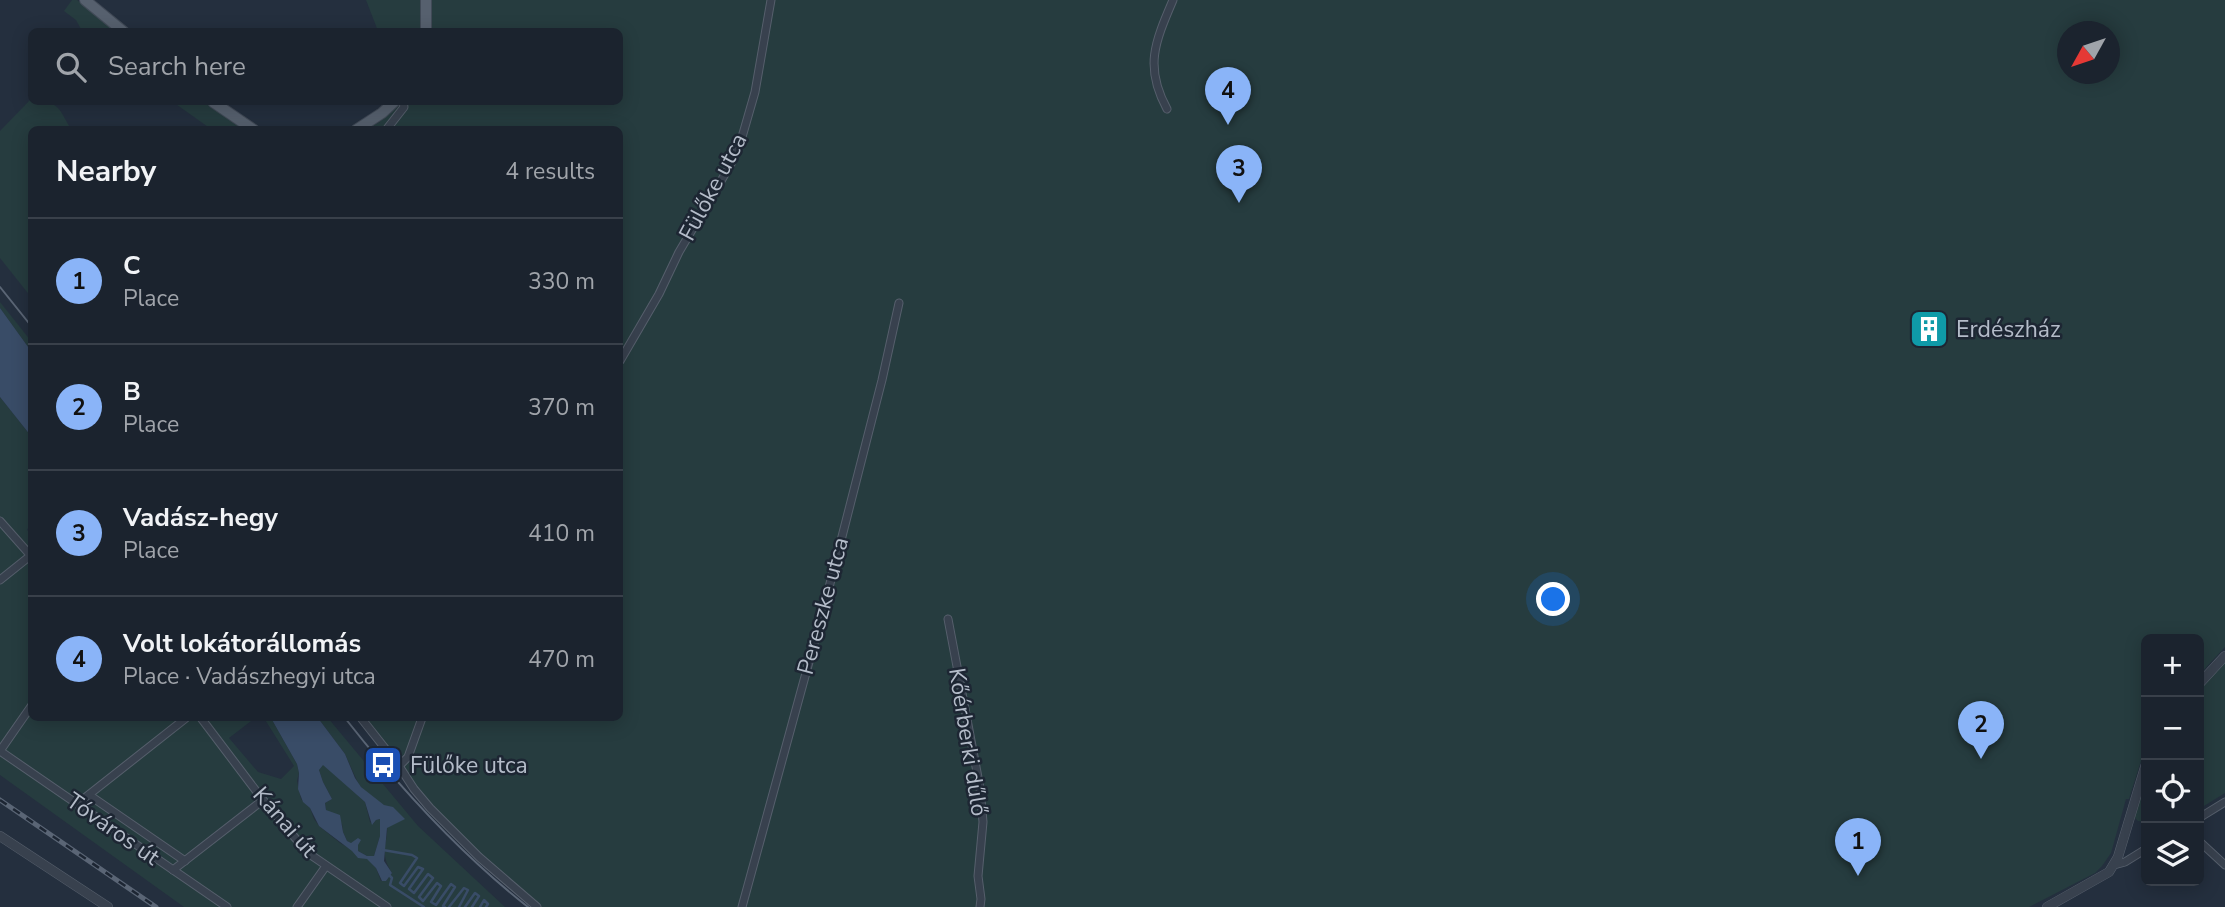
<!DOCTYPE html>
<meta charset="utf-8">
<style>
body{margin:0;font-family:"Nunito Sans",sans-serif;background:#282f3a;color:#f1f3f6}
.controls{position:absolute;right:21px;bottom:21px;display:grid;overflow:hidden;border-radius:10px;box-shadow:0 4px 18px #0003}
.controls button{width:63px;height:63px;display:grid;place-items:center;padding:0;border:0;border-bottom:2px solid #39404a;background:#1b232e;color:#f1f3f6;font:35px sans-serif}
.compass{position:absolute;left:2057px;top:21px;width:63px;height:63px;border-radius:50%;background:#1b232e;box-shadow:0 4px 18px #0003;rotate:230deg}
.you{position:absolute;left:1554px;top:600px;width:24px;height:24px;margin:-18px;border:5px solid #fff;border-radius:50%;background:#1a73e8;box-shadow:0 0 0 10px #1a73e833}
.badge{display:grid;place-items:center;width:46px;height:46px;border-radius:50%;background:#8ab4f8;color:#111;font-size:23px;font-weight:700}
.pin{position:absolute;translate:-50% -58px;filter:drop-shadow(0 2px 4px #0008)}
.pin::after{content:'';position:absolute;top:37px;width:24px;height:21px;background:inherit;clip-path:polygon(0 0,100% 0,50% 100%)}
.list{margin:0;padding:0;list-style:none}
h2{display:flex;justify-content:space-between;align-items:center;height:91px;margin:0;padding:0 28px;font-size:30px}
h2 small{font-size:23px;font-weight:400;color:#a0a4aa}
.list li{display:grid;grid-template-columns:46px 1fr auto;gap:21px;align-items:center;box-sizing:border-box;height:126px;padding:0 28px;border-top:2px solid #39404a}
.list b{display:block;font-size:26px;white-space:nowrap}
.list p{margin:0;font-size:23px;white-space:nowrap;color:#a0a4aa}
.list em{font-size:23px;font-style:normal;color:#a0a4aa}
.icon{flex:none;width:38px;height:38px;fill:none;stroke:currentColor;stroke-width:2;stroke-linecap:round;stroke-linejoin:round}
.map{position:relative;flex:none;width:2225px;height:907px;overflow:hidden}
.search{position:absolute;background:#1b232e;box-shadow:0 4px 18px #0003;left:28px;top:28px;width:595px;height:77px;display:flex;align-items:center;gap:18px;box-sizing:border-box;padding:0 24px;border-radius:10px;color:#a0a4aa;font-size:26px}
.panel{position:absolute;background:#1b232e;box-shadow:0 4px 18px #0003;left:28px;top:126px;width:595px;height:595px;border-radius:10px}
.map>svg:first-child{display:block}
</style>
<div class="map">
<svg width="2225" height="907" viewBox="0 0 2225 907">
<rect width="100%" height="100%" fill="#242f3e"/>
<g fill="#263c3f" fill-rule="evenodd">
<polygon points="72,0 77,0 117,31 82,31 76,20 64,11"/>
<path d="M366 0H2225V647L2199 675V639H2146V745L2129 799H2126L2111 853 2102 866 2095 873 2029 907H537L450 829 361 718H620V130L367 129 378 123 399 105 404 107 403 102H620V32L378 31ZM2068 32H2110V74H2068Z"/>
<path d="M31 99 32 102C60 102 57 106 71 129L32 130 31 297 0 258V131Z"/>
<polygon points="173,102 206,102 243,129 211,129"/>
<polygon points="0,302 31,341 31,351 0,308"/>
<path d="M0 397 31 436V523L27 530 32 534V718H255L229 738 258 772 281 779 294 766 264 718H271L297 764 299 773 297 781 301 799 310 808 314 819 319 826 340 843 367 858 376 868 381 881H386L392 873C378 851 389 843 387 823 387 817 385 811 384 805L372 798 359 785 345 754 318 718H328L418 826 505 907H184L0 775Z"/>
<polygon points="2225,662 2225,793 2199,809 2199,691"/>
<polygon points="323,764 365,802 370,822 373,824 376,820 380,819 380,836 374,856 367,856 358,851 356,841 351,843 347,841 343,832 342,824 326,810 325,803 332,799 323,782 319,770"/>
<polygon points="2146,778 2146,822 2138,821 2135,818 2135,813"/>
</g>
<g fill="#394c67" fill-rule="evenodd">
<polygon points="0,308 31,351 31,436 0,397"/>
<path d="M271 718H318L345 754 355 778 361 787 384 805 393 807 405 819 387 828 384 861 392 873 386 881H382L376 868 367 859 358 858 352 851 319 826 310 808 303 802 298 789 299 773 297 764ZM323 765 365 802 372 825 376 820 380 819V836L374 856H367L358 851V845L361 840 358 838 351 843 347 841 343 832 340 815 326 810 325 803 332 799 323 782 319 770Z"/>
</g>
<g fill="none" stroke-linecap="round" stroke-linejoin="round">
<g stroke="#394c67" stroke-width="2.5">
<polyline points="383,850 412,855 417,858 400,883 404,886 418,867 423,869 409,889 414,893 428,874 433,878 419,897 423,901 437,883 441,886 431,902 436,905 451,884 455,887 443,906 445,907"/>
<polyline points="389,875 392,878 390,885 424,907"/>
<polyline points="449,907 464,888 468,890 459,907"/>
<polyline points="465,907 475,893 479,896 472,907"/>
<polyline points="480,907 484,900 488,904 486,907"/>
</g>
<g stroke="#565f6c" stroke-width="9">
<g id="minor">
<path d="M1167 109C1144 67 1155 42 1173 0"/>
<polyline points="386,130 404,107 403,102"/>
<polyline points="620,361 659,294 679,252 731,164 740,144 755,92 771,0"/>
<polyline points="0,521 32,557"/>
<polyline points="0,580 30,556"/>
<polyline points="948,619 980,788 983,822 978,876 981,899 980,907"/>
<polyline points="32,705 0,751 227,907"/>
<polyline points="201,718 263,800 308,853 387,907"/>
<polyline points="361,718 399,766 414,789 430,808 479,857 537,907"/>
<polyline points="399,766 408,757 422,718"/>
<polyline points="89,795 185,861"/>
<polyline points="77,804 186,718"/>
<polyline points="2199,818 2225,802"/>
<polyline points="2199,841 2225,865"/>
<polyline points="2114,865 2125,862 2146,849"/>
<polyline points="173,870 263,800"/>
<polyline points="297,907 326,866"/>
<polyline points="742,907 824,607 882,380 899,303"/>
</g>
</g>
<g stroke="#565f6c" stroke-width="10">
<g id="tertiary">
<polyline points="2199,684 2225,656"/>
<polyline points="0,836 108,907"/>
<polyline points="2047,907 2109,872 2118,857 2146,764"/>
</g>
</g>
<g stroke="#414a57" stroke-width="12">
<g id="primary">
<polyline points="85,0 124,32"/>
<polyline points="426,0 426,32"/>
<polyline points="213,102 254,130"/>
<polyline points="356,130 382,113 394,102"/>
</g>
</g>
<use href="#minor" stroke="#38414e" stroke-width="7"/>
<use href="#tertiary" stroke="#38414e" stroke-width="9"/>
<use href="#primary" stroke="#56606e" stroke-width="10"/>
<g stroke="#5a6575" stroke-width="2">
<polyline points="0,287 32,327"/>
<path d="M345 718C399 787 458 852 528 907"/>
</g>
<g stroke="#5a6575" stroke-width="5">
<polyline id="rail" points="0,800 156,907"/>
</g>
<use href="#rail" stroke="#1d2633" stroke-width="2.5" stroke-dasharray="8" stroke-linecap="butt"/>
</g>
<defs>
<g id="building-square" transform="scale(2.0125)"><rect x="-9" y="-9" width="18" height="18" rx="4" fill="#0f9aa8" stroke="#1d2633"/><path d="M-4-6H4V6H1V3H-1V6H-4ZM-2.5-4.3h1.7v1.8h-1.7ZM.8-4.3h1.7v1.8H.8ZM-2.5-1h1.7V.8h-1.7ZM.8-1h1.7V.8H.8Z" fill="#fff"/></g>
<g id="bus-square" transform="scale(2.0125)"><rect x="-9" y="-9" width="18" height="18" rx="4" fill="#1a4fb4" stroke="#1d2633"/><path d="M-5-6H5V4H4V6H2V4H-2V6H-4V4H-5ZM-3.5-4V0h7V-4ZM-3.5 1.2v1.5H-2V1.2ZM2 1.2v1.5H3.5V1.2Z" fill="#fff"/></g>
</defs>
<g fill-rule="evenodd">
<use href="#building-square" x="1929" y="329"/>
<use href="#bus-square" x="383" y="765"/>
</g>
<g text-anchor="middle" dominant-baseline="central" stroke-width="5" stroke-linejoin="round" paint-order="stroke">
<g font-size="23" fill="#b4bcc9" stroke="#1d2633">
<text transform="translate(713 187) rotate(-62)">Fülőke utca</text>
<text transform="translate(823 606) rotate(-75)">Pereszke utca</text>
<text transform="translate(968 742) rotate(81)">Kőérberki dűlő</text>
<text transform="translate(285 822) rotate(49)">Kánai út</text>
<text transform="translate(113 829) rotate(35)">Tóváros út</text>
</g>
<g font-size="23" fill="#b4bcc9" stroke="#1d2633" text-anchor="start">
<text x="1956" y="329">Erdészház</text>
<text x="410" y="765">Fülőke utca</text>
</g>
</g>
</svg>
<div class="controls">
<button>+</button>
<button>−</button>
<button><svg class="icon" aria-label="locate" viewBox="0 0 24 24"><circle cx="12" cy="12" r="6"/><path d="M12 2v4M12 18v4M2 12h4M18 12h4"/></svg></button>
<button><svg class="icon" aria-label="layers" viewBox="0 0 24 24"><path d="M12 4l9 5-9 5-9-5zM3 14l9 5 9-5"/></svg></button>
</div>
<svg class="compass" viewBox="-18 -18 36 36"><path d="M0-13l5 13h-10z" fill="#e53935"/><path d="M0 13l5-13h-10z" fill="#a0a4aa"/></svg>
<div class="you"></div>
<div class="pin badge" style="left:1858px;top:876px">1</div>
<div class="pin badge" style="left:1981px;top:759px">2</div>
<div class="pin badge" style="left:1239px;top:203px">3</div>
<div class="pin badge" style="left:1228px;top:125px">4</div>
<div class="search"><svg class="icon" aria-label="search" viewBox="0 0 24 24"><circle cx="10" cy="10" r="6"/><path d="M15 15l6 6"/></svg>Search here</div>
<section class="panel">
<h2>Nearby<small>4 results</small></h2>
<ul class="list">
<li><span class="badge">1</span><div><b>C</b><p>Place</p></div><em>330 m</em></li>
<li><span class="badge">2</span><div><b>B</b><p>Place</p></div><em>370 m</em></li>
<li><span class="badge">3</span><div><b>Vadász-hegy</b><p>Place</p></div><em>410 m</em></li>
<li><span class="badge">4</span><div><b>Volt lokátorállomás</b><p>Place · Vadászhegyi utca</p></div><em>470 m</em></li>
</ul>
</section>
</div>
